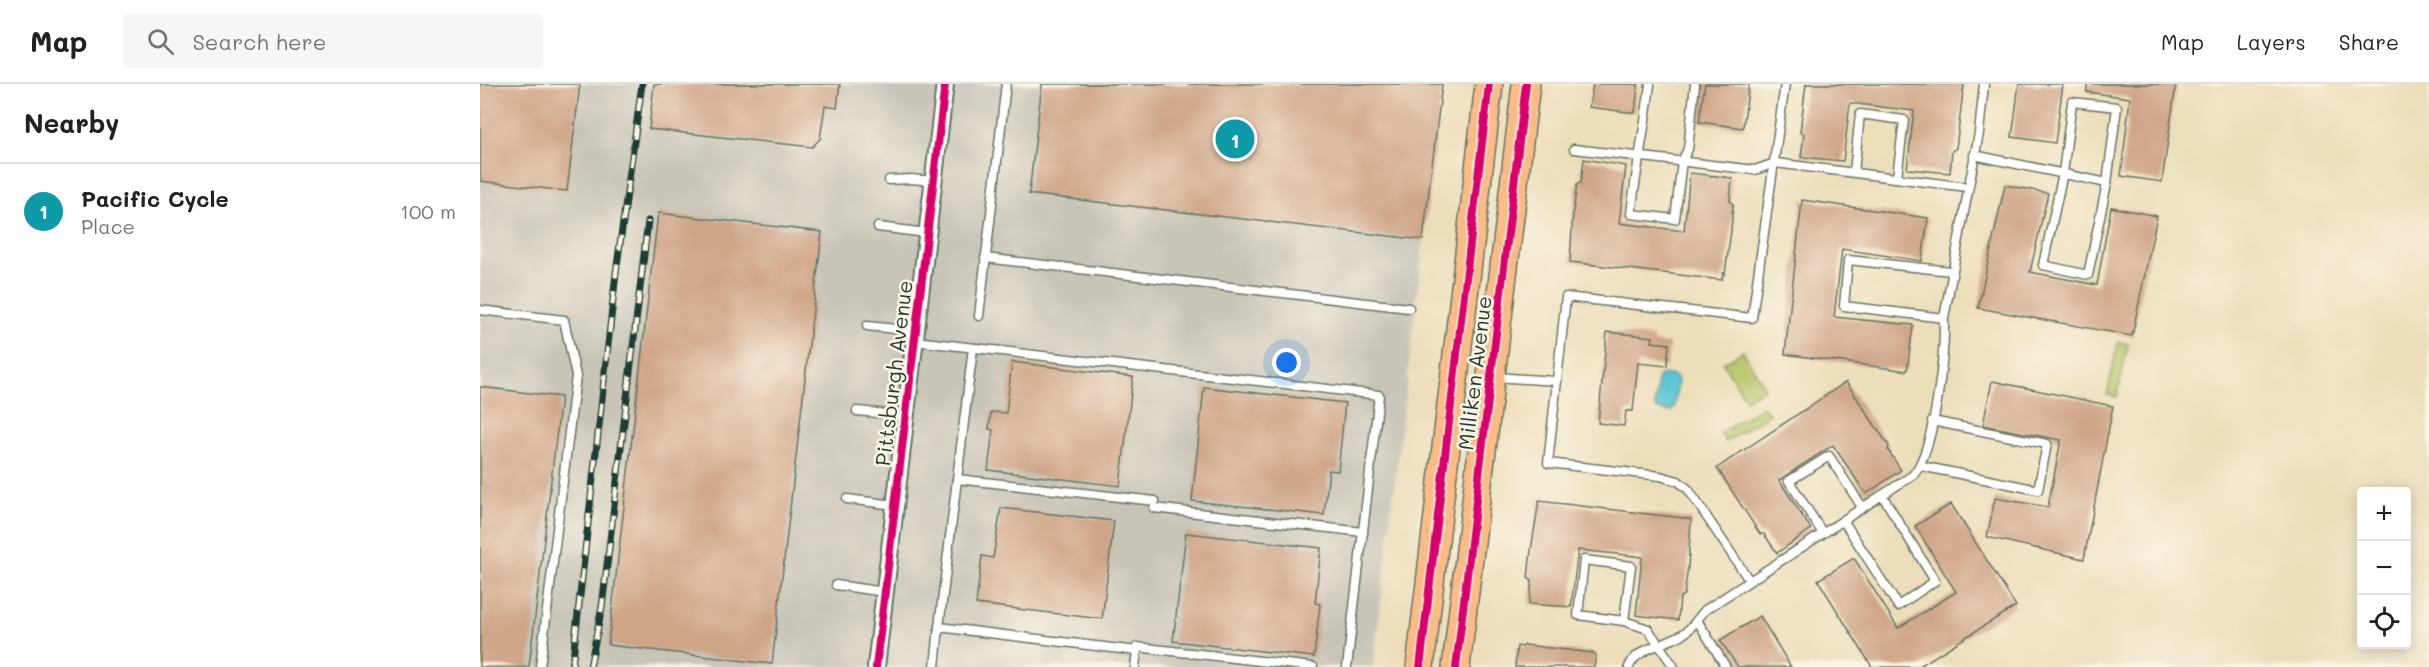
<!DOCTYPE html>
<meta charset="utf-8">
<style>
body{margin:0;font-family:Mali,sans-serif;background:#f6f6f6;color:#202124}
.controls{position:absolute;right:18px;bottom:18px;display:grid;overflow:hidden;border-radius:6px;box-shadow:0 3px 15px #0003}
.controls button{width:54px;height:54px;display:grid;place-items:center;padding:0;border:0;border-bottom:2px solid #e0e0e0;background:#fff;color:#202124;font:30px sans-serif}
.you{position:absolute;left:807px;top:279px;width:21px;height:21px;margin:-15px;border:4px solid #fff;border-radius:50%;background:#1a73e8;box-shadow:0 0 0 9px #1a73e833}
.badge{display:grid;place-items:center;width:39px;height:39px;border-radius:50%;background:#111827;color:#fff;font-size:20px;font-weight:700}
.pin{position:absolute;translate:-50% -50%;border:3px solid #fff;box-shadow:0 2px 6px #0006}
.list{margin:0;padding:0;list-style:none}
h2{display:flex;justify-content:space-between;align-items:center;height:78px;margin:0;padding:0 24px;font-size:26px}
h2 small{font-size:20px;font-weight:400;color:#757577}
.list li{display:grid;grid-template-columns:39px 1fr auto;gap:18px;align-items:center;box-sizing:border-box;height:96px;padding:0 24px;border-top:2px solid #e0e0e0}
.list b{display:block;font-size:22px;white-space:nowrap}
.list p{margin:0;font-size:20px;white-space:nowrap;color:#757577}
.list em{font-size:20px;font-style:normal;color:#757577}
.icon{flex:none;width:33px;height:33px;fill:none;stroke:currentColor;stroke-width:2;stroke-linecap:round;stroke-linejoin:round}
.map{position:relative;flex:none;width:1949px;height:583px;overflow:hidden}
header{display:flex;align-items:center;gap:36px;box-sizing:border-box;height:84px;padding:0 30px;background:#fff;border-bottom:2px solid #e0e0e0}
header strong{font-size:28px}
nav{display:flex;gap:33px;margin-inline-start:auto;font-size:21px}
.search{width:420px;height:54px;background:#f6f6f6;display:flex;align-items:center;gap:15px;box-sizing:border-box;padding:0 21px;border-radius:6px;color:#757577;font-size:22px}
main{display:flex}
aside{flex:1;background:#fff}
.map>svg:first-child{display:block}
</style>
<header>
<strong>Map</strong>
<div class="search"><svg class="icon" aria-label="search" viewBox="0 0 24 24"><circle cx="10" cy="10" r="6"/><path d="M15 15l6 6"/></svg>Search here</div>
<nav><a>Map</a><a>Layers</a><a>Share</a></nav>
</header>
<main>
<aside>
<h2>Nearby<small></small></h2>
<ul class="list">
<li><span class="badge" style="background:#0f9aa8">1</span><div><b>Pacific Cycle</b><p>Place</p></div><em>100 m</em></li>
</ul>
</aside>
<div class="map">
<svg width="1949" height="583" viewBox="0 0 1949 583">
<rect width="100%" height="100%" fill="#fcf5e5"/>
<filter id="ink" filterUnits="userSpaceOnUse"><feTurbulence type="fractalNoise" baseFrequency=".0167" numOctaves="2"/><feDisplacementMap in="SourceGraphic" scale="12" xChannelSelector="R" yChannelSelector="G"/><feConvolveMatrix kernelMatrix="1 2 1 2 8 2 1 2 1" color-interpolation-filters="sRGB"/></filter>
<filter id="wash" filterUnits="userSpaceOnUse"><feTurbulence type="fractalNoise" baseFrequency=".008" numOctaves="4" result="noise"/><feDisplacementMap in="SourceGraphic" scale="24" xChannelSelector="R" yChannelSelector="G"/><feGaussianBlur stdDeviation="1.35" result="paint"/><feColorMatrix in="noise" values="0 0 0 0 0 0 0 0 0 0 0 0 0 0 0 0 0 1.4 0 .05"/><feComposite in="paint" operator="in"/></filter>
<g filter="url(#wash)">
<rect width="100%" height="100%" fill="#eddebb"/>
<polygon fill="#c8c4b8" points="0,0 962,0 893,583 0,583"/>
<g fill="#b5c466" stroke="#6a804d" stroke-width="1.5">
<polygon points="1638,258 1648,260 1637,313 1627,311"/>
<polygon points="1263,267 1285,304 1266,316 1243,279"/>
<polygon points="1283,322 1289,330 1246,358 1240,349"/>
</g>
<polygon fill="#58c4d3" stroke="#3c8084" stroke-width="1.5" points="1183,290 1195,292 1198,296 1194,324 1191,327 1178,326 1175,322 1178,294"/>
<g id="blocks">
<g fill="#cfa588">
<polygon points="0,0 100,0 87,107 0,97"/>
<polygon points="174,0 360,0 357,24 345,22 340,55 332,63 169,45"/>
<polygon points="562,0 962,0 943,156 549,110"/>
<polygon points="1113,0 1158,0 1155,29 1109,23"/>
<polygon points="1225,0 1269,0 1263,44 1219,38"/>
<polygon points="1326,0 1484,0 1476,64 1472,67 1470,89 1427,85 1434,27 1370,19 1363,77 1321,73 1324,50 1320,48"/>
<polygon points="1539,0 1583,0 1575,59 1532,53"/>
<polygon points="1607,0 1696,0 1682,98 1641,92 1650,14 1607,8"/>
<polygon points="1104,75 1146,82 1139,139 1204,147 1210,89 1252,94 1250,117 1253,120 1251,147 1245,190 1243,189 1242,196 1090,178 1093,128 1097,100 1101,99"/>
<polygon points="1525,101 1568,109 1550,188 1617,201 1631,123 1677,132 1652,252 1498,224"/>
<polygon points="1322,116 1448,134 1442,177 1362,165 1354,233 1433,241 1427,287 1305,270"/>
<polygon points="178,129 342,148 292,580 128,561"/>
<polygon points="1127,248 1173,253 1172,258 1189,260 1187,282 1158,279 1153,327 1146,327 1144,342 1118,339"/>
<polygon points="532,278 653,293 640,402 508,386 513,346 509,345 511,328 526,329"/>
<polygon points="1512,297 1633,322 1604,475 1507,453 1515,414 1568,423 1581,356 1503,341"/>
<polygon points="1366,298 1409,362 1408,366 1421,386 1386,410 1353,361 1299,396 1331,445 1297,469 1284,450 1280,450 1237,384"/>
<polygon points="0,303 81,313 49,583 0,583"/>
<polygon points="724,303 865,319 858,387 849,386 844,431 712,417"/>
<polygon points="1059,417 1211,435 1208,484 1204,511 1200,513 1198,536 1156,531 1162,473 1138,470 1098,466 1091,523 1049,520 1052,497 1048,494 1051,466"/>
<polygon points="1471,420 1536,522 1438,583 1392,583 1338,496 1374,474 1418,544 1476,508 1435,442"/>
<polygon points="521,424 634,437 622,535 496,520 502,472 513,474"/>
<polygon points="706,449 841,464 835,519 840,520 834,573 693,557"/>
<polygon points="1280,532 1311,583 1258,583 1240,556"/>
<polygon points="1044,561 1113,569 1116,571 1114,583 1035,583 1037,562 1043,563"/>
</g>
</g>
</g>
<g filter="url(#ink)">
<use href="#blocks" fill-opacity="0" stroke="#677563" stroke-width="1.5"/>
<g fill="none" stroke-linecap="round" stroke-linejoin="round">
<g stroke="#677563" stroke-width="11">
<g id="service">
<path d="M1170 0C1165 44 1156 86 1151 130L1195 135 1202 77 1208 65 1215 0"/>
<polygon points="1592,18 1637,23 1627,99 1608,191 1563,181 1583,89"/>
<polyline points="1094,65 1275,86 1295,79 1487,103"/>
<polyline points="1494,71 1627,99"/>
<polyline points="1374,88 1380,30 1424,36 1417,93"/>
<polyline points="409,96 431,95 454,97"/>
<polyline points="398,143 447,149"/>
<polyline points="505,174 929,224"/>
<polyline points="0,226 84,236 96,292 60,583"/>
<polyline points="499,232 526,0"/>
<polyline points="1464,234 1364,222 1368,176 1471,187"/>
<polyline points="387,242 436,247"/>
<polyline points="435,257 899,311 867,583"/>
<polyline points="493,264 459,543 657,567 655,583"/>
<polyline points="1014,293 1077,297"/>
<polyline points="377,327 426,332"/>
<polyline points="1441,382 1558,406 1567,360 1452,337"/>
<polyline points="477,395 675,417"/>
<polyline points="367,415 415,421"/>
<polyline points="674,424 883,448"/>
<polyline points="1363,436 1418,522 1455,497 1402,411"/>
<polyline points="1342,448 1309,397 1349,372 1382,423"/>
<polyline points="1269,496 1208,405 1198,397 1180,392 1068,379 1086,213 1272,234 1305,0"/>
<polyline points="356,501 405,508"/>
<polyline points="1217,536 1246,583"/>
<polyline points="1144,537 1151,482 1104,476 1098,531 1144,537 1168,545 1194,583"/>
<polyline points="657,563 833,583"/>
<polyline points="455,583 459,543"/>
<path d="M1149 583C1156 563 1190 560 1206 548 1213 542 1219 533 1225 526L1433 391C1455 366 1465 269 1464 234L1499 49 1504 0"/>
</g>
</g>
<g stroke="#677563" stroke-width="20">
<polyline id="minor" points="396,583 465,0"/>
</g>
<g stroke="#677563" stroke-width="30">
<g id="primary">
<polyline points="940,583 1009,0"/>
<polyline points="976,583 1046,0"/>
</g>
</g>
<use href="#service" stroke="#fff" stroke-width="8"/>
<use href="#minor" stroke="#fff" stroke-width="16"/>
<use href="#primary" stroke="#f9bc89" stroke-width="27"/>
<g stroke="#1f3d34" stroke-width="7">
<g id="rail">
<polyline points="92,583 136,189 162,0"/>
<polyline points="110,583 122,523 168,137"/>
</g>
</g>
<use href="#rail" stroke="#fcf5e5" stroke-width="4.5" stroke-dasharray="14" stroke-linecap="butt"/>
<g stroke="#fcf5e5" stroke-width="11">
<g id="cycleway">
<polyline points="396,583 465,0"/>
<polyline points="940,583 1009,0"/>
<polyline points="976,583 1046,0"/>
</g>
</g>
<use href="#cycleway" stroke="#d6006c" stroke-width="8"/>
</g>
</g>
<g text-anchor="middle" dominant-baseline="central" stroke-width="5" stroke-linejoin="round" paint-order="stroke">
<g font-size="21" fill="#1f3d34" stroke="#fcf5e5">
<text transform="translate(413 289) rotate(-83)">Pittsburgh Avenue</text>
<text transform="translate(994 289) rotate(-83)">Milliken Avenue</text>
</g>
</g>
</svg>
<div class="controls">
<button>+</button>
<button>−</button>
<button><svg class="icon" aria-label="locate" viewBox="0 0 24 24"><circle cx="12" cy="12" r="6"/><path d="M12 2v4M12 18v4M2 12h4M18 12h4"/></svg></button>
</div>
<div class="you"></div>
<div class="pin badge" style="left:755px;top:55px;background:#0f9aa8">1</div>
</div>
</main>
